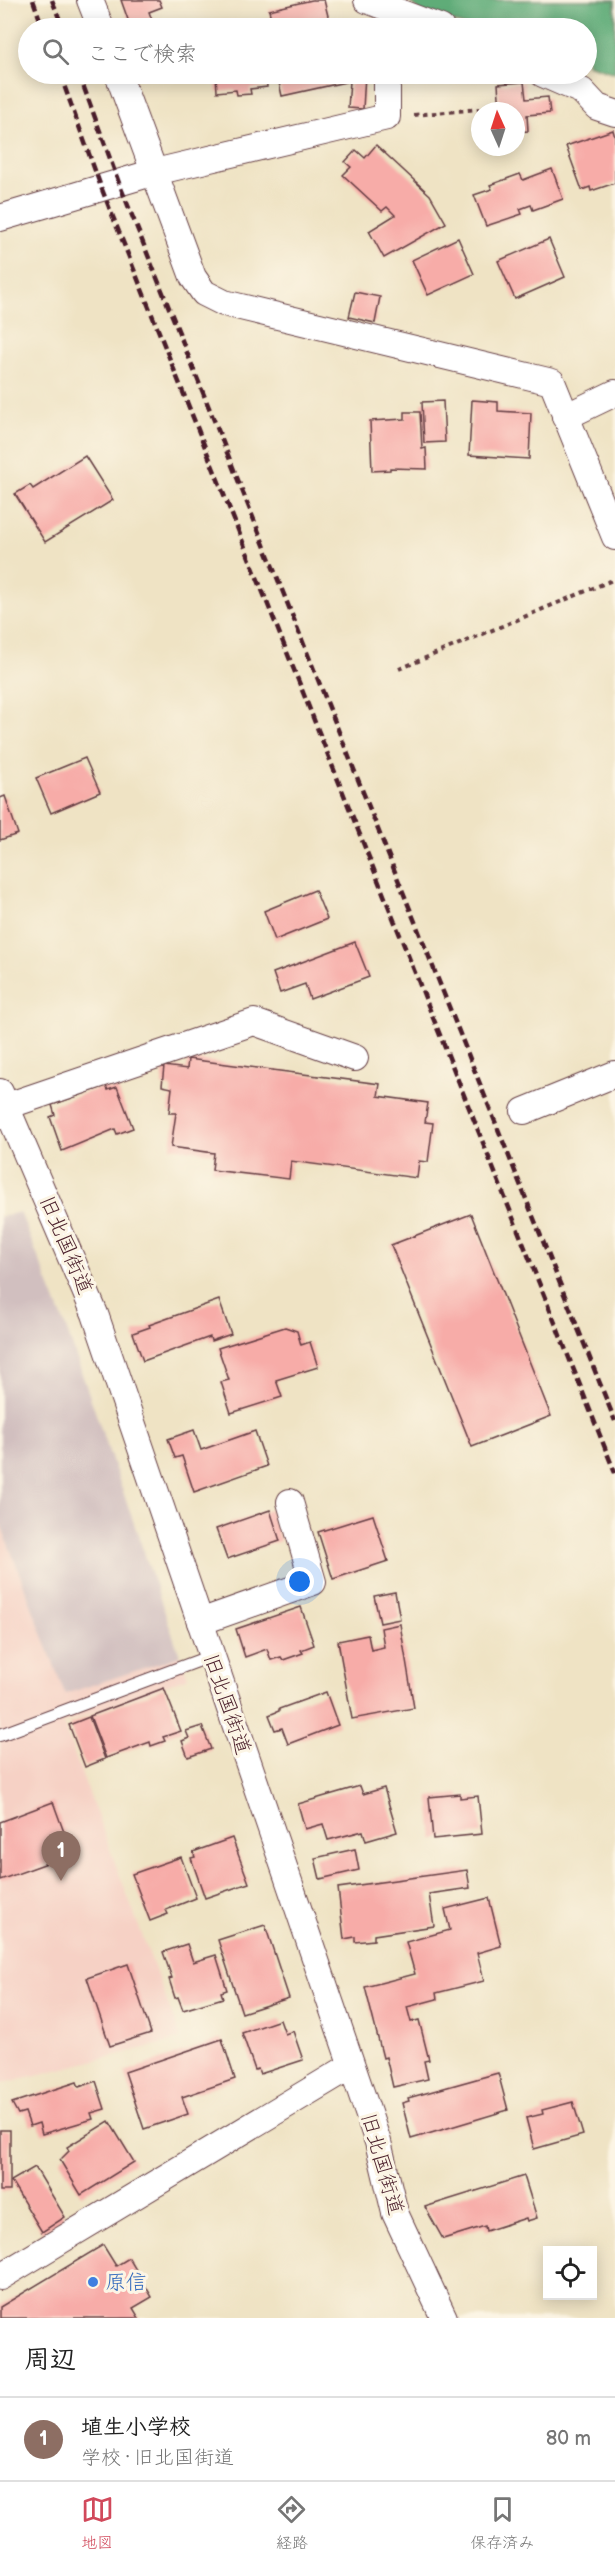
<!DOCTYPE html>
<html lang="ja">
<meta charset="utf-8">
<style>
body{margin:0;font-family:"Balsamiq Sans","Klee One",sans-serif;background:#f6f6f6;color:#222}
.controls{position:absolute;right:18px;bottom:18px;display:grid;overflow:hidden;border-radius:0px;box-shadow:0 3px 15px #0003}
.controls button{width:54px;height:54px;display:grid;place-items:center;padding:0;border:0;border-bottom:2px solid #e0e0e0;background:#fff;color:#222;font:30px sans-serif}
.compass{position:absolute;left:471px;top:102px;width:54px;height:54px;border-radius:50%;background:#fff;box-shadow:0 3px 15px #0003;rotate:357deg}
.you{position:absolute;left:300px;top:1582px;width:21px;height:21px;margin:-15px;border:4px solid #fff;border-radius:50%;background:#1a73e8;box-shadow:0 0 0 9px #1a73e833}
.badge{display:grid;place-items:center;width:39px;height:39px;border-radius:50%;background:#d1495b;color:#fff;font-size:20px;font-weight:700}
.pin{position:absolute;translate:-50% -50px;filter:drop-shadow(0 2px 3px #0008)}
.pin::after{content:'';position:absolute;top:32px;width:21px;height:18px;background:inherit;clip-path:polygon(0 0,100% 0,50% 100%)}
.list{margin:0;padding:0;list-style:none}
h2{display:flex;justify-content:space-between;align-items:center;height:78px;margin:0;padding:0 24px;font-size:26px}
h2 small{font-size:20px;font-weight:400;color:#767676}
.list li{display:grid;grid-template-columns:39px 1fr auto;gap:18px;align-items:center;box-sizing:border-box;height:84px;padding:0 24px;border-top:2px solid #e0e0e0}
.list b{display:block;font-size:22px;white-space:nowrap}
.list p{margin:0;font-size:20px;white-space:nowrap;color:#767676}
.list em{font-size:20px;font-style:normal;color:#767676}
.icon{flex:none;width:33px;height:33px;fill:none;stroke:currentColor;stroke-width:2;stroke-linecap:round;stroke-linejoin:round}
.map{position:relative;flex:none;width:615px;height:2318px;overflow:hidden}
.search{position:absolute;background:#fff;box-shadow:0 3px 15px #0003;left:18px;right:18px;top:18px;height:66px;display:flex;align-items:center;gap:15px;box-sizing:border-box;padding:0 21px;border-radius:33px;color:#767676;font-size:22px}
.sheet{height:162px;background:#fff}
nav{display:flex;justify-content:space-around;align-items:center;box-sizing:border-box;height:84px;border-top:2px solid #e0e0e0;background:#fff;font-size:16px;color:#767676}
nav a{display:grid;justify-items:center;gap:3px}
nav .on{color:#d1495b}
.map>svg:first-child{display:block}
</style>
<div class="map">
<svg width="615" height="2318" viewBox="0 0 615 2318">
<rect width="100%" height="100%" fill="#fcf5e5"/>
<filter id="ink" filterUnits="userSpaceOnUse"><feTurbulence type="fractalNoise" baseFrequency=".0167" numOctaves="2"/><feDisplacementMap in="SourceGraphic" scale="12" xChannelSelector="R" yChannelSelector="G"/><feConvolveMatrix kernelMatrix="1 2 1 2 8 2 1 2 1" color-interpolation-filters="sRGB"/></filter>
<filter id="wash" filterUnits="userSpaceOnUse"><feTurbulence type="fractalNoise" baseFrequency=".008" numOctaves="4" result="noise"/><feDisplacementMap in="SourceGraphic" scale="24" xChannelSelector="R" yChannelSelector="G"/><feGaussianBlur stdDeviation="1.35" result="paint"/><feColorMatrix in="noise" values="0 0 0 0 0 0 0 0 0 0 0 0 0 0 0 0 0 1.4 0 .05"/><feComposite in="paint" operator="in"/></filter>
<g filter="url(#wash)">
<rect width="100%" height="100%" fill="#efe3c4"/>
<polygon fill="#f6d1c5" points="0,1522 65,1693 180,1656 188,1677 63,1724 181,2039 0,2084"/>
<polygon fill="#d1bfbf" points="20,1212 65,1325 180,1656 65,1694 0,1522 0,1217"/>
<polygon fill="#5eac78" stroke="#546652" stroke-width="1.5" points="408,0 615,0 615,73 587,64 586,28 472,28 421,12"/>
<g id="blocks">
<g fill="#f7aca8">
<polygon points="121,0 159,0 162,7 149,12 153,23 131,28"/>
<polygon points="312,0 324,0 331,28 273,28 269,10"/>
<polygon points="216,74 266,74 267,87 250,89 251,94 237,95 236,90 217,92"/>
<polygon points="277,74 365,74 363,109 348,108 350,81 282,96"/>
<polygon points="524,82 526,99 548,97 550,113 527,115 528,131 516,132 516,111 500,111 498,84"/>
<polygon points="613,130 615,137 615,183 591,191 590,187 582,190 566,146"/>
<polygon points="376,145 430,195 446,223 384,258 369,231 395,215 387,207 382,211 343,175 351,167 345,162 356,150 365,158"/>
<polygon points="552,169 563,199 533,210 531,205 520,209 522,214 486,226 474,195 492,189 490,185 520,174 523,180"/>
<polygon points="458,238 474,274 428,295 412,260"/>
<polygon points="549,239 565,277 515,299 498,261"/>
<polygon points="355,292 380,297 375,323 349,317"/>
<polygon points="472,400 498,402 498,411 531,413 529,459 469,455"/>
<polygon points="443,401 445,442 424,443 422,402"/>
<polygon points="405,412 420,412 422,449 426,448 427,469 390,468 390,470 372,471 370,421 405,419"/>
<polygon points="85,456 113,500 45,542 15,494 30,485 33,489"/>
<polygon points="85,758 100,792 51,813 36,778"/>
<polygon points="5,796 18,834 0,840 0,798"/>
<polygon points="315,890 327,919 275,940 264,911"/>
<polygon points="355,942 369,977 310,999 305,984 280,993 273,973"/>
<polygon points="188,1059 380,1084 378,1096 428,1103 425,1122 433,1123 428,1162 419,1161 417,1178 291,1161 289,1179 212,1170 214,1153 171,1147 176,1113 169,1113 172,1088 162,1086 164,1066 187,1069"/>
<polygon points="106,1086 108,1090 117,1087 133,1128 117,1134 115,1129 62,1151 50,1117 55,1115 52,1105"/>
<polygon points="471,1214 551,1416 472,1447 391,1245"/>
<polygon points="219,1300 231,1334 211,1341 210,1337 143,1361 133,1333 150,1327 149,1325"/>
<polygon points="285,1327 297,1331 301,1345 310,1342 318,1367 276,1380 282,1397 231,1413 221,1382 229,1380 218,1348"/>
<polygon points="194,1430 201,1450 255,1431 267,1466 194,1492 182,1456 175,1458 168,1439"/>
<polygon points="270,1510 280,1541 227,1559 216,1529"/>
<polygon points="373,1515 388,1561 333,1579 318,1532"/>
<polygon points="395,1592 400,1619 380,1623 374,1596"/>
<polygon points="301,1607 314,1645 301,1650 303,1653 283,1660 281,1657 271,1660 267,1649 245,1657 236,1629"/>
<polygon points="400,1624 414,1708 352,1719 338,1641 368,1635 371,1650 384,1647 381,1628"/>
<polygon points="164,1688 181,1731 163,1737 165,1741 151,1746 150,1742 106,1758 90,1716"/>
<polygon points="326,1692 338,1725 288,1744 282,1728 275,1730 269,1715 279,1711 279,1709"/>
<polygon points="89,1717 105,1759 85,1767 69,1725"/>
<polygon points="202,1726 211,1749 188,1757 182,1741 189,1738 186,1731"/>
<polygon points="360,1786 363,1794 384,1788 397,1832 366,1841 363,1831 328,1840 323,1824 305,1829 298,1804"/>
<polygon points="460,1794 460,1798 478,1796 482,1834 433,1839 429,1797"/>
<polygon points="53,1802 72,1854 0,1880 0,1822"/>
<polygon points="232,1838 249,1883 205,1898 191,1858 195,1857 193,1852"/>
<polygon points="355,1849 359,1870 320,1879 315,1858"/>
<polygon points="181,1857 196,1898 166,1910 168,1914 150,1921 132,1874"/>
<polygon points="467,1870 470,1888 429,1894 434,1926 374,1935 374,1940 355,1942 355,1937 344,1939 338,1888"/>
<polygon points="489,1898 501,1946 477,1953 484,1981 436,1993 437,1999 407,2007 411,2022 419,2020 429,2060 424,2061 428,2079 393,2087 386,2057 383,2058 365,1987 415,1974 406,1942 450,1930 445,1909"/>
<polygon points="265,1925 289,1998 242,2013 218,1940"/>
<polygon points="187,1944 193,1962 216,1955 227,1990 221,1992 223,1998 183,2010 178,1997 175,1998 169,1979 172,1978 163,1952"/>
<polygon points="128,1964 151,2033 110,2046 87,1978"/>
<polygon points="280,2020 285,2034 293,2031 303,2060 260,2074 258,2069 255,2070 242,2033"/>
<polygon points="222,2039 235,2079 182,2097 188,2114 144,2129 125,2072"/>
<polygon points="498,2073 508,2110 411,2139 402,2103 409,2101 408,2098"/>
<polygon points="96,2081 105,2109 91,2113 93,2119 42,2134 39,2123 30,2126 25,2112 18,2114 12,2103 77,2082 79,2087"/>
<polygon points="573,2102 583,2135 534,2149 526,2118 543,2114 542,2110"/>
<polygon points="109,2121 134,2162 81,2195 60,2160 69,2151 67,2147"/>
<rect x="0" y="2130" width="10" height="61"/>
<polygon points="35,2167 65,2217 42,2232 11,2181"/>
<polygon points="524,2176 537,2218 527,2221 526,2218 486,2231 485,2226 443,2239 425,2207"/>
<polygon points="103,2245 116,2266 129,2258 152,2297 133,2308 139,2318 0,2318 0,2307"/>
</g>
</g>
</g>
<g filter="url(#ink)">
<use href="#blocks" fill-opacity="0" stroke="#633c42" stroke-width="1.5"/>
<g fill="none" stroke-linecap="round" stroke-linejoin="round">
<g stroke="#633c42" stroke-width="14">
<polyline id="service" points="0,1735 211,1656"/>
</g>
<g stroke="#633c42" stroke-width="28">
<g id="minor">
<polyline points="90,0 101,28"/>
<polyline points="367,0 441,28"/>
<polyline points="118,74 193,277 204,293 224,303 552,382 615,537"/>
<polyline points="543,74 582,91 597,107 615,113"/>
<polyline points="0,218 155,172 387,117 387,74"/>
<polyline points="565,417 615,393"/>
<polyline points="0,1092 95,1314 378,2142 395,2213 444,2318"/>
<polyline points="7,1106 254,1022 355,1058"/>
<polyline points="524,1111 615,1074"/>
<polyline points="200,1622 313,1582 290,1502"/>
<polyline points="0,2277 351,2066"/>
</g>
</g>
<g stroke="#633c42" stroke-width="4" stroke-dasharray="4.5 4.5" stroke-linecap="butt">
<polyline points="414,115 479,109"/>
<polyline points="399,669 615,579"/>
</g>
<use href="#service" stroke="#fff" stroke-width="12"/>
<use href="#minor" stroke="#fff" stroke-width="26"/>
<g stroke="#4a1f2b" stroke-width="4.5" stroke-dasharray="9 4.5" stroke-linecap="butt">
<polyline points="33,0 43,28"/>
<polyline points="52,0 63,28"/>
<polyline points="60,74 101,187 615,1473"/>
<polyline points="79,74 119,183 615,1421"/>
</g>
</g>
</g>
<circle fill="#3f7fe0" stroke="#fcf5e5" stroke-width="2" cx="93" cy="2282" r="6"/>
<g text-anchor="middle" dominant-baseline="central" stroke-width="6" stroke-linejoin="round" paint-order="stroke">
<g font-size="21" fill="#4a1f2b" stroke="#fcf5e5">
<text transform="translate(66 1245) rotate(67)">旧北国街道</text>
<text transform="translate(227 1704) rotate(71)">旧北国街道</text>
<text transform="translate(382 2164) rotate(74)">旧北国街道</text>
</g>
<g font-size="21" fill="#366cbe" stroke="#fcf5e5" text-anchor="start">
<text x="105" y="2282">原信</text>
</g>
</g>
</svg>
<div class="controls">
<button><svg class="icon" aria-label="locate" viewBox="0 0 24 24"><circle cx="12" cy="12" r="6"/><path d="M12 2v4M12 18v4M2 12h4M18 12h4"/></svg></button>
</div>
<svg class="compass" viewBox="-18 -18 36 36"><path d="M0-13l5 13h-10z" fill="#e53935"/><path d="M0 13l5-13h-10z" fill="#767676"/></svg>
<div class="you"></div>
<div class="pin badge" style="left:61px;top:1881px;background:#8d6e63">1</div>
<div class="search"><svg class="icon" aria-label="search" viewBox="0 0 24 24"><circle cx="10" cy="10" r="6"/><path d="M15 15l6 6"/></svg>ここで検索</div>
</div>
<section class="sheet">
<h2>周辺<small></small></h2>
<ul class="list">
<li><span class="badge" style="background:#8d6e63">1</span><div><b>埴生小学校</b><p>学校 · 旧北国街道</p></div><em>80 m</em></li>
</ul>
</section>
<nav>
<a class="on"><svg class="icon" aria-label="map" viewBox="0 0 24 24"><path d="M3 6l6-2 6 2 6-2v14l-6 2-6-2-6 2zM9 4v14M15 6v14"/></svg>地図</a>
<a><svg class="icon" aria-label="directions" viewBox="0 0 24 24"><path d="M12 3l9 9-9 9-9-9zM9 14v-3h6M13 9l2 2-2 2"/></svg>経路</a>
<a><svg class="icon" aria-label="saved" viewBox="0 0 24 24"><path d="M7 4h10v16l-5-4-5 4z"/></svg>保存済み</a>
</nav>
